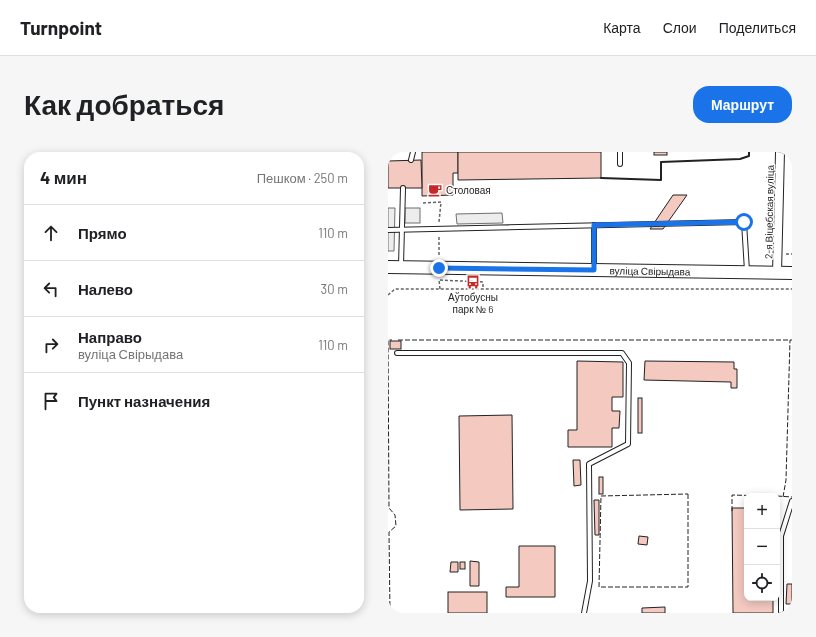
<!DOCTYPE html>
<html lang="ru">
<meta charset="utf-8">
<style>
body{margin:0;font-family:Barlow,sans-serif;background:#f6f6f6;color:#202124}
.controls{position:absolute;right:12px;bottom:12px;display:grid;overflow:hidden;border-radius:8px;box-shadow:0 2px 10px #0003}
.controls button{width:36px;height:36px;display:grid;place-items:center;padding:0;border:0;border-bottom:1px solid #e0e0e0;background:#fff;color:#202124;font:20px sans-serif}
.stop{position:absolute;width:12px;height:12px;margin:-9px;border:3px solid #1a73e8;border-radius:50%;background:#fff}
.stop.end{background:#1a73e8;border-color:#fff;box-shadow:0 1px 4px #0008}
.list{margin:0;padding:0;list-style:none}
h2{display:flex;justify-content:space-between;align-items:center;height:52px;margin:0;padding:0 16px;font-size:17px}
h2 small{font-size:13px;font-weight:400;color:#757577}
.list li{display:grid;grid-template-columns:26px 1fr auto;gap:12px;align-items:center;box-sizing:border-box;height:56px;padding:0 16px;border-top:1px solid #e0e0e0}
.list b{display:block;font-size:15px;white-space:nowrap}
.list p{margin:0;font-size:13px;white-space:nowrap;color:#757577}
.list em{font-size:13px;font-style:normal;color:#757577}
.icon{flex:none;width:22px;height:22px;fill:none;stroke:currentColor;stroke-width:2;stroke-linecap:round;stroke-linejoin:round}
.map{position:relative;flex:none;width:404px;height:461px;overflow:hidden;border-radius:16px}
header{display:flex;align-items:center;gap:24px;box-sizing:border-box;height:56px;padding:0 20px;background:#fff;border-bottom:1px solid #e0e0e0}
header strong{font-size:19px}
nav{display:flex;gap:22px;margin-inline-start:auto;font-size:14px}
.intro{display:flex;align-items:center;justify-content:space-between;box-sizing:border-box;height:96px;padding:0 24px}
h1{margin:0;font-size:28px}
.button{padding:10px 18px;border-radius:16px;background:#1a73e8;color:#fff;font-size:14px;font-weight:700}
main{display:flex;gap:24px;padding:0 24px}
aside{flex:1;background:#fff;border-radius:16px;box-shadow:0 2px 10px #0003}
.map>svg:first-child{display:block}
</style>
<header>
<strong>Turnpoint</strong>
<nav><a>Карта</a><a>Слои</a><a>Поделиться</a></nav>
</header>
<div class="intro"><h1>Как добраться</h1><a class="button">Маршрут</a></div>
<main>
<aside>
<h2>4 мин<small>Пешком · 250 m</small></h2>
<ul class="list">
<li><svg class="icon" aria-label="ahead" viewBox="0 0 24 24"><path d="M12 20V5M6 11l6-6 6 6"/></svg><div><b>Прямо</b></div><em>110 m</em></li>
<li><svg class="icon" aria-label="left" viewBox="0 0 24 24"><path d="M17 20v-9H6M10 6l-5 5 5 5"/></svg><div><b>Налево</b></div><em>30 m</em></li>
<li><svg class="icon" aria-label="right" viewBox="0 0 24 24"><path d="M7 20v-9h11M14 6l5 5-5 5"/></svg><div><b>Направо</b><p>вуліца Свірыдава</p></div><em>110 m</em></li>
<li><svg class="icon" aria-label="arrive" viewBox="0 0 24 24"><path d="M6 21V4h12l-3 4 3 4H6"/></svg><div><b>Пункт назначения</b></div></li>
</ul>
</aside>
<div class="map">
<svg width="404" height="461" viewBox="0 0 404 461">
<rect width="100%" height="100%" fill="#fff"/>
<g fill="#ededed" stroke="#6f6f6f">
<polygon points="0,56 7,56 6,99 0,99"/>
<rect x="17" y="56" width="15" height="15"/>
<polygon points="114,61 115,71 69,72 68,62"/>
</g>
<g fill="#f3c9c0" stroke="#222">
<polygon points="34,0 70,0 70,21 65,21 65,43 34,44"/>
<polygon points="70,0 213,0 213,26 70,28"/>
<rect x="266" y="0" width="13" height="3"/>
<polygon points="33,8 34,36 0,36 0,9"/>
<polygon points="285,43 299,43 275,77 262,77"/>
<rect x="2" y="189" width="11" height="8"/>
<polygon points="189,209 235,210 235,245 224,245 224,259 232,259 231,276 224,276 224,295 180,295 180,278 189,278"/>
<polygon points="257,209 346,210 346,217 349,217 349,236 343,236 343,230 256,228"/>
<rect x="250" y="246" width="4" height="35"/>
<polygon points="124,263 125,357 72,358 71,264"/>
<polygon points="185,308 192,308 193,333 186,334"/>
<rect x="211" y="325" width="4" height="17"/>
<polygon points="206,348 211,348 211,383 207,383"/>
<polygon points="344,356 359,356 359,446 385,446 385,461 345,461"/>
<rect x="389" y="356" width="2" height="15"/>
<polygon points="251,384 260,385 259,393 250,392"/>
<polygon points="131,394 167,394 167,445 118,445 118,435 131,435"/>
<polygon points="82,409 91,410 91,434 82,434"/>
<polygon points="63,410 70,410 70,420 62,420"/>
<rect x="72" y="410" width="5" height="7"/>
<polygon points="399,432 404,432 404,452 398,452"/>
<rect x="60" y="440" width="39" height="21"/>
<polygon points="277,455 277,461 254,461 254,456"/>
</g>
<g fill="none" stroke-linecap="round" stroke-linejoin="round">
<g stroke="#222" stroke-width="6">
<g id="service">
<polyline points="232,0 232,12"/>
<polyline points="23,8 25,0"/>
<polyline points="0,78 356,70 359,119"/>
<polyline points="13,114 15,36"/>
<polyline points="206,116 206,73"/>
<polyline points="9,201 234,201 241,211 240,292 201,312 202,429 196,461"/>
<polyline points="393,461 393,384 404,349"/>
</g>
</g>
<g stroke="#222" stroke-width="10">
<polyline id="minor" points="389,121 392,0"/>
</g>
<g stroke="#222" stroke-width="14">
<g id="secondary">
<path id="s1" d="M0 115 404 121"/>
</g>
</g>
<g stroke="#646464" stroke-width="1.5" stroke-dasharray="3 2" stroke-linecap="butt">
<polyline points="35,51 53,50 51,70"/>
<polyline points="398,102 404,102"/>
<polyline points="51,103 51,85"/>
<polyline points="52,137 51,128 95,130 95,137"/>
<polyline points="0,143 7,137 404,137"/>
</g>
<use href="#service" stroke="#fff" stroke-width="4"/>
<use href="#minor" stroke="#fff" stroke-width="8"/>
<use href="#secondary" stroke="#fff" stroke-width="12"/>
<g stroke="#222" stroke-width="1" stroke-dasharray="5 2" stroke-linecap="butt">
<polyline points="10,188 404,188"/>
<polygon points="300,342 300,435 211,435 213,344"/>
<polyline points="389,344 404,345"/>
<polyline points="395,345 398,328 402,188"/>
<polyline points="344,359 344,343 379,344"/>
<polyline points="2,461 1,380 8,374 7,363 1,356 0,188 4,188"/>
</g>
<polyline stroke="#222" stroke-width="2" points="213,26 273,28 273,10 352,7 361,4 361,0"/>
</g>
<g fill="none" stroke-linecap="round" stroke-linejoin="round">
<polyline stroke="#1a73e8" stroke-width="5" points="51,116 206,118 206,73 356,70"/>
</g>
<defs>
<g id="cafe-bare" transform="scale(1.08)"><path d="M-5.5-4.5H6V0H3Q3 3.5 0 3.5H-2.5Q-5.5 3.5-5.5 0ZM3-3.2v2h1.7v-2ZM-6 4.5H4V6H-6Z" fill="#c62828" stroke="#fff" stroke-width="2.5" paint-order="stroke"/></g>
<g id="bus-bare" transform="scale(1.08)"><path d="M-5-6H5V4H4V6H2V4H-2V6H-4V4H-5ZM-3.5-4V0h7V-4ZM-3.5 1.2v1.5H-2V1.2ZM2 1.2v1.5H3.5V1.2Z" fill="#c62828" stroke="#fff" stroke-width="2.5" paint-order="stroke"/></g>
</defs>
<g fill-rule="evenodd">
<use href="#cafe-bare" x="47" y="38"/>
<use href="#bus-bare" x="85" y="130"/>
</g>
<g text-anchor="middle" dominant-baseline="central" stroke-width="3" stroke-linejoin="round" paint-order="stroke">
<g font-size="10" fill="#222" stroke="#fff" text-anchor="start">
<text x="58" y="38">Столовая</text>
<text x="85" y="145" text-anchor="middle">Аўтобусны<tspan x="85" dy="12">парк № 6</tspan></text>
</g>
<g font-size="10" fill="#222" stroke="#fff">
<text transform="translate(381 60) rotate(-89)">2-я Віцебская вуліца</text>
<text stroke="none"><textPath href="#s1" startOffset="262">вуліца Свірыдава</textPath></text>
</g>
</g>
</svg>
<div class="controls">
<button>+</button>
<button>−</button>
<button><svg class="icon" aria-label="locate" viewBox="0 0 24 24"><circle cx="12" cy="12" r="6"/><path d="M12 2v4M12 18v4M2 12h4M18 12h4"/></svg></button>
</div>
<div class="stop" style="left:356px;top:70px"></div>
<div class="stop end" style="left:51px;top:116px"></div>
</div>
</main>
